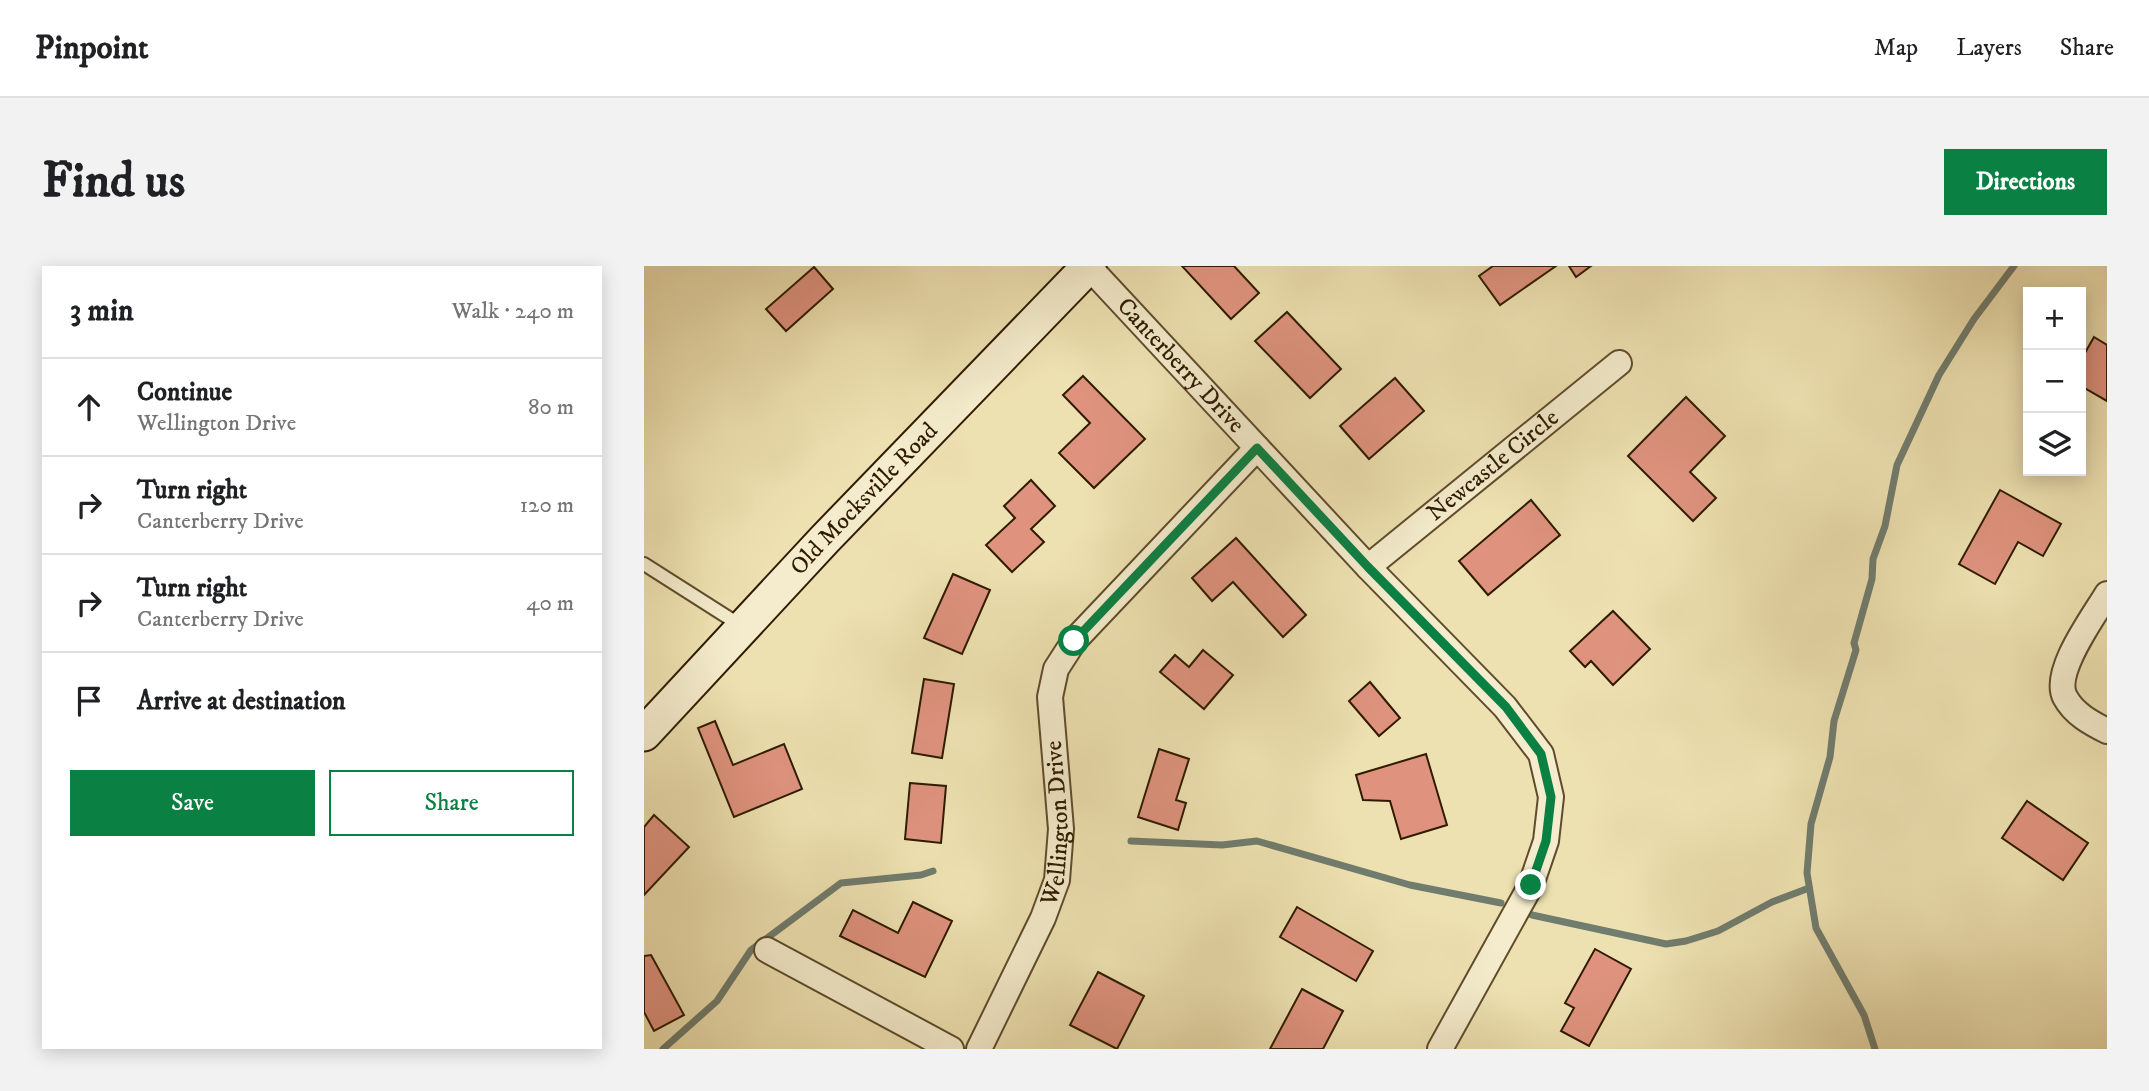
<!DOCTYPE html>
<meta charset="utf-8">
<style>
body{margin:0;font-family:"IM FELL DW Pica",serif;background:#f2f2f2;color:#202124}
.controls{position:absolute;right:21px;top:21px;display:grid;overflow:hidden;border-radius:0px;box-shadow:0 4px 18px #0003}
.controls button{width:63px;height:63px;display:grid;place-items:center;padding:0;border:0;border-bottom:2px solid #e0e0e0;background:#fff;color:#202124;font:35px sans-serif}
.stop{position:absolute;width:21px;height:21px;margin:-16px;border:5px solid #0b8043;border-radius:50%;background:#fff}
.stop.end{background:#0b8043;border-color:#fff;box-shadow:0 2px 7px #0008}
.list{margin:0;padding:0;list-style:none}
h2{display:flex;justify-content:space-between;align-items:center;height:91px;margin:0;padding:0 28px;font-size:30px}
h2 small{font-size:23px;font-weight:400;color:#757577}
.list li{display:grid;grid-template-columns:46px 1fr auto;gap:21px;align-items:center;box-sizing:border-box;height:98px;padding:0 28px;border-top:2px solid #e0e0e0}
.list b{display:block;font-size:26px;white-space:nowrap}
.list p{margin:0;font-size:23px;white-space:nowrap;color:#757577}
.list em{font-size:23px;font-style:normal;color:#757577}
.actions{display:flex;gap:14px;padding:21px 28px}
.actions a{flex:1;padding:16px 0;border:2px solid #0b8043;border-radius:0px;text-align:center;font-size:24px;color:#0b8043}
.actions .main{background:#0b8043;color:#fff}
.icon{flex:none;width:38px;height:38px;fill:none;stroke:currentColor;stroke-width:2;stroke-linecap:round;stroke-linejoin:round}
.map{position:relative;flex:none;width:1463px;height:783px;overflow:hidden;border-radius:0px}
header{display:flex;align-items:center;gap:42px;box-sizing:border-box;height:98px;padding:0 35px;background:#fff;border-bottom:2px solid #e0e0e0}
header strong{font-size:33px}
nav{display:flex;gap:38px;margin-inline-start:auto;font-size:24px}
.intro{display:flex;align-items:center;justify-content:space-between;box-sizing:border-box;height:168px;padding:0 42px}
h1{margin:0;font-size:49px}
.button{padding:18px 32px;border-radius:0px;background:#0b8043;color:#fff;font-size:24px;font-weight:700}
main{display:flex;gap:42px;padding:0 42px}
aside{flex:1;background:#fff;border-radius:0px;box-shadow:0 4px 18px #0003}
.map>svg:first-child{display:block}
</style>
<header>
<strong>Pinpoint</strong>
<nav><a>Map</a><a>Layers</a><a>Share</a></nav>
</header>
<div class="intro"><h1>Find us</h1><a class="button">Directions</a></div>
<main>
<aside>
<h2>3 min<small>Walk · 240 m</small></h2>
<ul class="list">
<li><svg class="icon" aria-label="ahead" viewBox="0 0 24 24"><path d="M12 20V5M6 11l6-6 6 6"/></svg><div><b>Continue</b><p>Wellington Drive</p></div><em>80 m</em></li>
<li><svg class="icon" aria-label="right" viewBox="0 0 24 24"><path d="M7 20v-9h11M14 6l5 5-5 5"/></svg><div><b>Turn right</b><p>Canterberry Drive</p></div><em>120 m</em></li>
<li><svg class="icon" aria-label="right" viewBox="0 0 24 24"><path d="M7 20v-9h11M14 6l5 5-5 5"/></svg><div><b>Turn right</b><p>Canterberry Drive</p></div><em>40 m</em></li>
<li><svg class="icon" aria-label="arrive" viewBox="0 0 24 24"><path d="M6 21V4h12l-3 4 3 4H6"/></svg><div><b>Arrive at destination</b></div></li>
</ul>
<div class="actions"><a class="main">Save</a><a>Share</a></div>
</aside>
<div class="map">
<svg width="1463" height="783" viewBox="0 0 1463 783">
<rect width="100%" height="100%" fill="#eee1b1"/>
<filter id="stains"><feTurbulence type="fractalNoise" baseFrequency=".00286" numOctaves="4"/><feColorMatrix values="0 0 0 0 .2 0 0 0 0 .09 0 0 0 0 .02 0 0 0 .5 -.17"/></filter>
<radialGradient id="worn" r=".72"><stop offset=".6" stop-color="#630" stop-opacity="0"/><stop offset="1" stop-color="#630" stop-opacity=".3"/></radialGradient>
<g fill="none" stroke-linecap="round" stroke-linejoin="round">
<g stroke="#707c6d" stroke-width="7">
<polyline points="487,575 578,579 613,575 766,619 857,637"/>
<polyline points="888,649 1022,678 1042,675 1074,665 1128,636 1165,622"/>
<polyline points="19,783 73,735 107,684 197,617 277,609 289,605"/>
<polyline points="1231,783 1220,749 1172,662 1163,607 1167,558 1186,491 1190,455 1212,384 1210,377 1228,313 1229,293 1241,260 1253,199 1295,109 1330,53 1370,0"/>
</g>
</g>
<g fill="#df937f" stroke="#2f1b00" stroke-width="2">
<polygon points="538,0 590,0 615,27 587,53"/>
<polygon points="849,0 912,0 856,39 835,10"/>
<polygon points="925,0 947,0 932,11"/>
<polygon points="170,1 189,23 142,65 122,43"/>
<polygon points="643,46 697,103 666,132 611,75"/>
<polygon points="1450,71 1463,79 1463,135 1437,120 1437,94"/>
<polygon points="439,110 501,173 450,222 415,187 446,157 419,129"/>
<polygon points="751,112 780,145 725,193 696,160"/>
<polygon points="1042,131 1081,170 1046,206 1072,232 1049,255 984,190"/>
<polygon points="387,214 411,240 387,263 400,276 368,306 342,279 371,252 360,240"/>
<polygon points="1356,224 1417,258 1399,290 1374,276 1351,318 1315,298"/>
<polygon points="887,234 916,269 844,329 815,295"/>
<polygon points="592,272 662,349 639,371 589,316 568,335 548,312"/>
<polygon points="309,308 346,324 318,388 280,372"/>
<polygon points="969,345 1006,383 969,419 947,395 941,401 926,385"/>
<polygon points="559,384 589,409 560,443 516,406 531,389 545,401"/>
<polygon points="280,413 310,418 298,492 268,487"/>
<polygon points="726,416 756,452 735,470 705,435"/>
<polygon points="71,455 89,499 140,478 158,523 90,551 54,462"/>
<polygon points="515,483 545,493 532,534 542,537 534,564 494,551"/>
<polygon points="782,488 803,559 757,573 746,535 719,534 712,509"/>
<polygon points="266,517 302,520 297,577 261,573"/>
<polygon points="1383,535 1444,577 1419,614 1358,572"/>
<polygon points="10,549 45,581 0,629 0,561"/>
<polygon points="269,636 308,655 281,711 196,670 209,644 254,667"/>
<polygon points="653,641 729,685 712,715 636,671"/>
<polygon points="951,683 987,703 945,780 917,765 930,742 921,737"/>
<polygon points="7,689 40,749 10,765 0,746 0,690"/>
<polygon points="454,706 500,730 473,783 426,759"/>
<polygon points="658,723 699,745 679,783 626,783"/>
</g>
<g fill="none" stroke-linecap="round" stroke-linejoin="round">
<g stroke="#5f4c2c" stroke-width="16">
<polyline id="lane" points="0,298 99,361"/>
</g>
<g stroke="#5f4c2c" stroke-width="28">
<g id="street">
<path id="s1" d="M444 0 724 301 861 441 897 488 907 531 902 575 887 619 796 783"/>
<path id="s2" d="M724 301 975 97"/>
<path d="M1463 328C1450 350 1408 406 1421 431 1430 448 1447 457 1463 465"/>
<polyline points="123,684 307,783"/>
<path id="s3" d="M335 783 399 652 413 614 417 563 406 431 412 403 430 375 613 182"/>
</g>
</g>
<g stroke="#2f1b00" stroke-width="37">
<g id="secondary">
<path id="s4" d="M0 468 181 273 445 0"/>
</g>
</g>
<use href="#lane" stroke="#f4eccc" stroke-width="12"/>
<use href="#street" stroke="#f4eccc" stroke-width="24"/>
<use href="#secondary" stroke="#f4eccc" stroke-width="33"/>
</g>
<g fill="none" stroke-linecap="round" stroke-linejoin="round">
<polyline stroke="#0b8043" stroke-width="9" points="430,375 613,182 724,301 862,441 897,488 907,531 902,575 887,619"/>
</g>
<g text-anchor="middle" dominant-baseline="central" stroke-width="7" stroke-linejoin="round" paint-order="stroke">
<g font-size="24" fill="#2f1b00" stroke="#f4eccc">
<text stroke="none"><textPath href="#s1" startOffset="136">Canterberry Drive</textPath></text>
<text stroke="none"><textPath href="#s2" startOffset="161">Newcastle Circle</textPath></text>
<text stroke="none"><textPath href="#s4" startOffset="322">Old Mocksville Road</textPath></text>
<text stroke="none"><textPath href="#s3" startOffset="243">Wellington Drive</textPath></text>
</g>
</g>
<rect width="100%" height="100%" filter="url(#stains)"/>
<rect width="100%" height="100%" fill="url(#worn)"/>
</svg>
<div class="controls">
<button>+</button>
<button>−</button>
<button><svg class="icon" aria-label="layers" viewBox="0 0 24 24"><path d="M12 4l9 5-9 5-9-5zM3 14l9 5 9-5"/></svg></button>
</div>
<div class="stop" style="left:430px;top:375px"></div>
<div class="stop end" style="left:887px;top:619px"></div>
</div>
</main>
